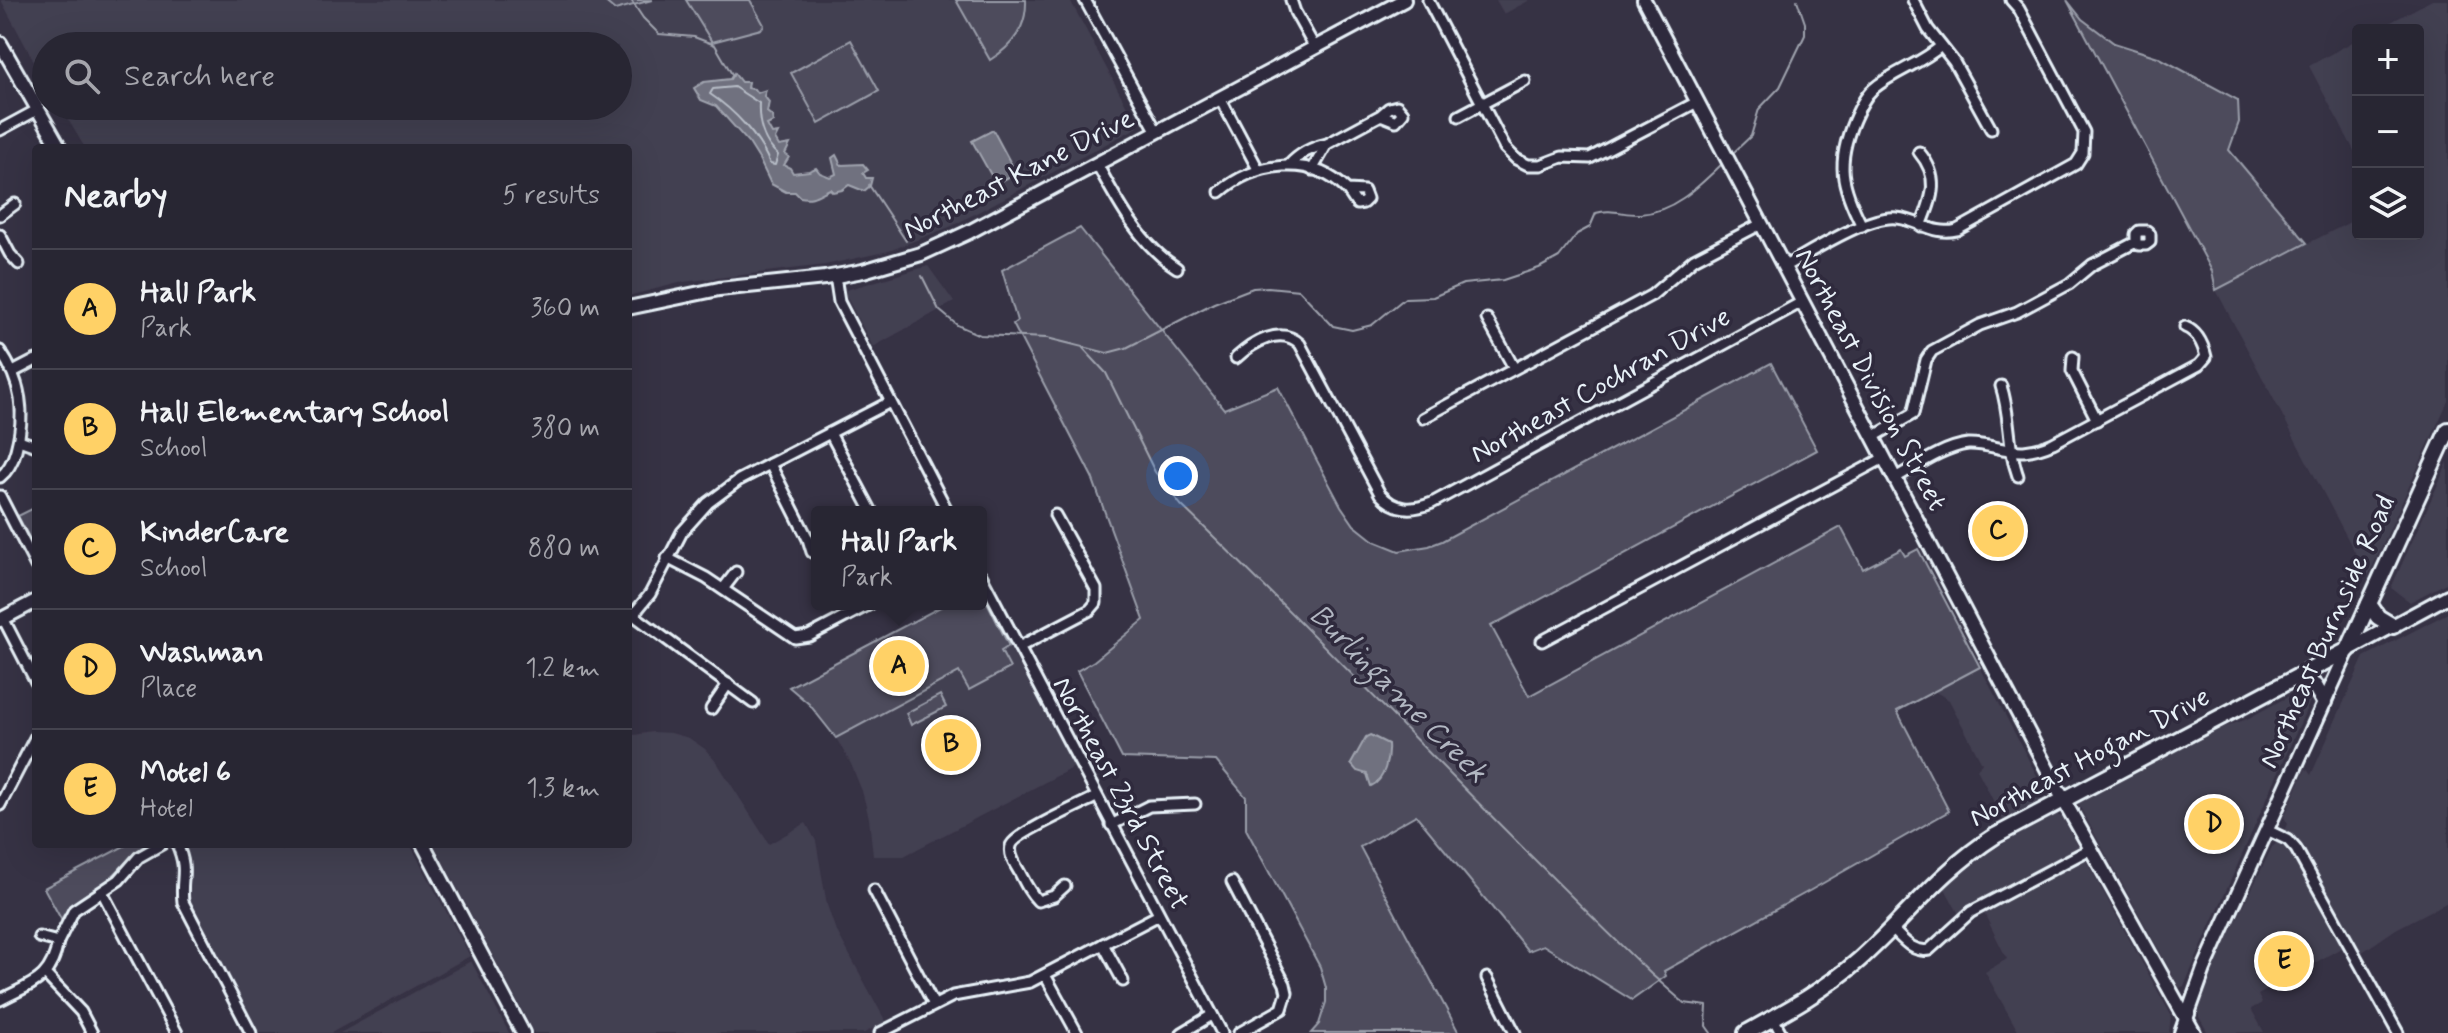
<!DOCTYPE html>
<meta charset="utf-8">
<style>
body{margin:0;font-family:Mynerve,sans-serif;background:#34323f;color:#f1f3f6}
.controls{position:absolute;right:24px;top:24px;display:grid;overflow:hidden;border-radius:8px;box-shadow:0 8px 32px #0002}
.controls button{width:72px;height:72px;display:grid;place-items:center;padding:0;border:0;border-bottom:2px solid #44434e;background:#282633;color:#f1f3f6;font:40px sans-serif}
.you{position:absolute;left:1178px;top:476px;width:28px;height:28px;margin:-20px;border:6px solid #fff;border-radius:50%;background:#1a73e8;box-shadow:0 0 0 12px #1a73e833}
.badge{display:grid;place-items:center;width:52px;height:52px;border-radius:50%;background:#ffd166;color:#111;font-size:26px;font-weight:700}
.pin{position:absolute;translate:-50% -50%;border:4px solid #fff;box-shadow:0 2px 8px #0006}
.popup{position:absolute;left:811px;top:506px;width:176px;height:104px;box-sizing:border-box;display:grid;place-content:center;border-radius:8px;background:#282633;filter:drop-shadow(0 2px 6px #0005);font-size:26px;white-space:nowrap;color:#a5a5ac}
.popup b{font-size:30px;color:#f1f3f6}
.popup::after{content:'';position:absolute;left:50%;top:100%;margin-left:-16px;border:16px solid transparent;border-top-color:#282633}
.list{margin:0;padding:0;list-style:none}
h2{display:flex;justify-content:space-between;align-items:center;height:104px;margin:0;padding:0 32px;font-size:34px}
h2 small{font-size:26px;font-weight:400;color:#a5a5ac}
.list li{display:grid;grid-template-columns:52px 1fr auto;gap:24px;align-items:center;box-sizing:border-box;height:120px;padding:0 32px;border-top:2px solid #44434e}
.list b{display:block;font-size:30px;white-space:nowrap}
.list p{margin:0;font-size:26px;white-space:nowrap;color:#a5a5ac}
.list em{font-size:26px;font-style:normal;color:#a5a5ac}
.icon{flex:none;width:44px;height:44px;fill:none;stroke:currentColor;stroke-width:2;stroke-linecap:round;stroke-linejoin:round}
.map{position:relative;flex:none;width:2448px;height:1033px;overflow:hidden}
.search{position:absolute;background:#282633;box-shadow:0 8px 32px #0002;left:32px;top:32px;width:600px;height:88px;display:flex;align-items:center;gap:20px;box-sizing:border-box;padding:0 28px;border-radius:44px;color:#a5a5ac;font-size:30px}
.panel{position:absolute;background:#282633;box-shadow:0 8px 32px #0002;left:32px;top:144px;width:600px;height:704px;border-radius:8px}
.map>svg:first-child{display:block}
</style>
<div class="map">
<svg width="2448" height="1033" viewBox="0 0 2448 1033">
<rect width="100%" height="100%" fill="#363244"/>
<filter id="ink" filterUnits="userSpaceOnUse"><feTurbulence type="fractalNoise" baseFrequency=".0125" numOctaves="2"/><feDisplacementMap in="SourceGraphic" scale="16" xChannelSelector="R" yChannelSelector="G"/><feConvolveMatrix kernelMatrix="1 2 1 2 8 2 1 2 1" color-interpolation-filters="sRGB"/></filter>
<g filter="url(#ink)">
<g fill="#433f51">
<polygon points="1,0 603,0 615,10 652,0 1070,0 1138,127 952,226 889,251 825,265 683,282 628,296 628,148 85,148 60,106 618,106 618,46 46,46 46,84"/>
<polygon points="1496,0 1530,0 1504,14"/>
<polygon points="2432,0 2448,0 2448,401 2368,577 2216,290 2358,218 2358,234 2418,234 2418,30 2376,30"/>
<polygon points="2358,39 2358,158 2309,66"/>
<polygon points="928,266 954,302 873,347 846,296 846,290"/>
<polygon points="2448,462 2448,582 2410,602 2391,588"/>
<polygon points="2448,613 2448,902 2396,929 2361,953 2313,866 2299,843 2285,831 2288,824 2284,817 2306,768 2311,775 2364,657"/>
<polygon points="1009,646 1074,767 904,856 873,856 869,818 862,791 851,764 836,738"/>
<polygon points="1980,667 2046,793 2043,799 2003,820 1977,769 1982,763 1949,700 1934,691"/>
<polygon points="2307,689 2312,696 2310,701 2184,986 2180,988 2078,804 2082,800 2219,729 2247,719 2300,690"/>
<polygon points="652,732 671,733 689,738 705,749 718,764 769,844 806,823 816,841 827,905 835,928 886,1022 864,1033 534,1033 434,844 628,844 628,736"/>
<polygon points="2054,814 2062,817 2171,1015 2169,1033 2019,1033 1985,972 2007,959 1984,913 1965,925 1944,887 1979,858"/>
<polygon points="2278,842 2288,849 2343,947 2258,995 2262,1003 2251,1009 2264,1032 2208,1033 2199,1017 2198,1009 2217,961 2272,847"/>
<polygon points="186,844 279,844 282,850 293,844 410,844 470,956 331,1033 259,1033 191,904 189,891 191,865"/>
<polygon points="471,961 509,1033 340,1033"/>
</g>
<g fill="#4d4b5c" stroke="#9a9eaa" stroke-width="2">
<polygon points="603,0 652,0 615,10"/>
<polygon points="686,0 750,0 764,25 761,29 712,42"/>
<path d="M956 0H1026C1027 27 1013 46 990 60Z"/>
<polygon points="2067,0 2082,19 2114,43 2158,57 2238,100 2239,122 2229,150 2307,243 2216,290 2212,271"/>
<polygon points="851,40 879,91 819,124 791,73"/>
<polygon points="1080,228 1224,409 1278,387 1341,506 1354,525 1374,541 1399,551 1429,546 1442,541 1771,363 1817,450 1491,626 1529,696 1841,527 1863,569 1901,549 1905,556 1918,549 1980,667 1897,711 1949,811 1811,890 1664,971 1666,976 1632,1000 1543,945 1528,951 1416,815 1360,847 1459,1033 1311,1033 1319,1024 1326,1002 1326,988 1320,967 1246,829 1246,797 1216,761 1122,758 1077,671 1094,661 1144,620 1092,477 1013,324 1017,321 1002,270"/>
<polygon points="36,507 36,551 18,516"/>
<polygon points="981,590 1009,646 1001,651 1010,668 969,690 959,672 836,738 809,704 789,687 946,604 981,604"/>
<polygon points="940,695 946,707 911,725 906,713"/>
<path d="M128 844H147C129 854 124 867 109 879 89 895 77 895 61 919L44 888Z"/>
</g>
<g fill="#70717f" stroke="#a0a4af" stroke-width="2">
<path d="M734 73 741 82H748L747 88 754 89 757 93 766 90 764 96 769 102 767 112 772 116 773 122 767 125 772 134 778 133 775 139 779 146 790 144 785 154 789 157 784 165 790 168 793 173 809 171 816 168 820 173 830 177 836 174 832 158 836 155 841 165 863 164 868 170 863 173 866 178H872L870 186 864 191 849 185 842 190 833 192 830 189C818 194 814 200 800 197L795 192H786L771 184 759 159 749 143 716 106 701 100 694 88 704 82 730 79Z"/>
<polygon points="993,130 1016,173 996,184 972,141"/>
<path d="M1370 735 1388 744C1389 757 1385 781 1371 786L1367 774 1357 771 1351 764 1366 737Z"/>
</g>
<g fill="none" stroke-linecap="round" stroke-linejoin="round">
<path stroke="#b8bec8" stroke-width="2" d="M734 87 759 103C758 122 763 142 778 155L775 165 770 164C759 136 734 110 710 94L713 89Z"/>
<g stroke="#a0a4af" stroke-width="2">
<polyline points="631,0 643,18 659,34 694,37 715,45 733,76"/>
<polyline points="1732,154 1751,136 1759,109 1780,87 1805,35 1805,23 1797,0"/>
<polyline points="869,185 906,241"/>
<path d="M922 276 939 310 957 325 980 335 1047 338 1107 353 1126 348 1214 303 1253 288 1268 287 1299 290 1333 326 1352 330 1372 325 1405 298 1433 297 1463 284 1503 280 1539 268 1559 257 1577 234 1590 227 1596 213C1611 208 1625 215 1640 214 1675 212 1701 184 1725 161"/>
<path d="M1083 348 1106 373 1155 472 1181 505C1341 658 1491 821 1651 974L1684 1003 1707 1006 1706 1026 1711 1033"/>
</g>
<g stroke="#e8f1f8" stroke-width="15">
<g id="minor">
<polyline points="1085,0 1157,132"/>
<polyline points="1291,0 1295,12 1315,48"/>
<polyline points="1428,0 1505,148 1516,159 1528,165 1541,165 1562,157 1590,158 1697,102"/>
<polyline points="1913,0 1928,29 1954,62 1991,129"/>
<polyline points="1220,98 1258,169"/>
<polyline points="1459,116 1525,81"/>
<polyline points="0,130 37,110"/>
<path d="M1919 152C1941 178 1932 198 1921 226"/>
<path d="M1097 164C1117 201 1140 245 1177 268"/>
<path d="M1289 165C1299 154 1312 147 1327 144L1381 115 1389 108 1397 106 1403 113 1396 121 1381 115"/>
<polyline points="1312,170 1327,144"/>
<path d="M1220 192C1255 162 1311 154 1346 189 1351 194 1352 199 1357 204L1363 203 1367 199 1364 191 1348 190"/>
<polyline points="0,215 15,204"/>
<path d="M1862 226C1841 185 1836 163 1854 120 1859 109 1864 97 1873 89 1894 71 1921 64 1941 46"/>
<polyline points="0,235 10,254 19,264"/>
<path d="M1783 267C1810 253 1869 214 1897 218 1919 220 1934 236 1957 230L2076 164 2083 153 2084 132 2019 9 2011 0"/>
<polyline points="835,276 839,302 948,512"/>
<polyline points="1487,319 1514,368"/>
<path d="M0 351C22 382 26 414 16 450 13 461 9 470 0 477"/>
<polyline points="2073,357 2072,371 2097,420"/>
<path d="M1236 358C1252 343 1281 325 1300 344L1380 494C1395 511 1412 511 1432 503L1802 302"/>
<polyline points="13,372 36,360"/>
<path d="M2001 386C2011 416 2007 447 2018 476"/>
<polyline points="1423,418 1652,295 1694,259 1761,224"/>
<polyline points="830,433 872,512"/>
<polyline points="1873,437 1913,414 1926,360 1932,351 1980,325 2017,312 2069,284 2092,265 2136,242 2139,245 2146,245 2150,242 2150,234 2147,231 2139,231 2136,234 2136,242"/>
<polyline points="19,440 36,446"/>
<polyline points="770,464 808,539 812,552"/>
<path d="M1895 478C1917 466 1943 447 1968 444 1987 443 2004 452 2024 451 2034 450 2044 447 2053 443L2199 365 2206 357C2203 344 2198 332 2185 327"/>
<polyline points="0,496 36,566"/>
<polyline points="667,558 706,578 795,638 809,636 870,604"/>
<polyline points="981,575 1222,1033"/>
<polyline points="723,589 736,572"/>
<polyline points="628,611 753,703"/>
<polyline points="633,615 650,594 682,532 708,503 739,480 890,402"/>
<polyline points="3,618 36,682"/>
<polyline points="1542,641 1884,458"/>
<polyline points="1019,647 1090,610 1096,603 1096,589 1055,515"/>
<polyline points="711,709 728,684"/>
<polyline points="0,805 36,736"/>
<polyline points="1111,825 1149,806 1195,804"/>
<polyline points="2267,830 2288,840 2296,849 2398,1033"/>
<path d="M177 844C189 872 180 876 183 902L251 1033"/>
<polyline points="1232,882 1285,984 1287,993 1282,1009 1239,1033"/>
<path d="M1065 886 1054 896 1038 901C1030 893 1026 885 1021 875 1017 867 1008 856 1011 846 1013 835 1082 804 1096 797"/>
<polyline points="874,890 934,1005"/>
<polyline points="102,892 177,1033"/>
<path d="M1891 928C1903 939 1912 953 1929 950L1971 912 2090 849"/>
<polyline points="39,937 58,942 74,910 119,880 139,857 162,844"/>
<polyline points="1103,944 1123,981"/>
<polyline points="46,975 81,1012 92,1033"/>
<polyline points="1045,975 1077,1033"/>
<polyline points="1487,978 1515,1033"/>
<path d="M0 1000C32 983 51 981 58 942"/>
<polyline points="1773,1018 1781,1033"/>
<polyline points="880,1033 953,996 1030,982 1159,915"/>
<polyline points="1182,1033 1212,1015"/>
</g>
</g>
<g stroke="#e8f1f8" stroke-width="18">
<g id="major">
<polyline points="1644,0 2063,799 2194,1033"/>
<polyline points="0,43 60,148"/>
<polyline points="628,308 719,289 825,278 863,271 921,254 969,232 1404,0"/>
<polyline points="0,620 36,601"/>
<polyline points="423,844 523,1033"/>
<polyline points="2181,1033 2204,969 2348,650 2448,596"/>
</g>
</g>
<g stroke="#e8f1f8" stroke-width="20">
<g id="highway">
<polyline points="2369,604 2378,617 2393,626"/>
<polyline points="2296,678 2315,686 2324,702"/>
<path d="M1746 1033C1786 1011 1825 990 1859 960 1907 917 1940 871 1995 836L2348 650 2448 430"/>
</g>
</g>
<use href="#minor" stroke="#2f2a3d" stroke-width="9"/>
<use href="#major" stroke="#2f2a3d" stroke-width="12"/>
<use href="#highway" stroke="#2f2a3d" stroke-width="14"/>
</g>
</g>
<g text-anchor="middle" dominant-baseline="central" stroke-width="7" stroke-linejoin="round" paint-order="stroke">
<g font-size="28" fill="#e8f1f8" stroke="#2f2a3d">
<text transform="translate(1019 175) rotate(-27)">Northeast Kane Drive</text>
<text transform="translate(1870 380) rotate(62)">Northeast Division Street</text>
<text transform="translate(1601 386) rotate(-29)">Northeast Cochran Drive</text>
<text transform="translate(2328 632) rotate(-66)">Northeast Burnside Road</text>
<text transform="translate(2090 758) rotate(-28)">Northeast Hogan Drive</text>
<text transform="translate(1120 794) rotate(62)">Northeast 23rd Street</text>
</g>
<g font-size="30" font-style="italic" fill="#b2b7c2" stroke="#2f2a3d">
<text transform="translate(1398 694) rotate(45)">Burlingame Creek</text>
</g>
</g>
</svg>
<div class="controls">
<button>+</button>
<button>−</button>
<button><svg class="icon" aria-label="layers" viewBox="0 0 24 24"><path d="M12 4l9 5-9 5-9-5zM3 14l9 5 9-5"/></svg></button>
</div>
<div class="you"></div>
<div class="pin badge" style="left:899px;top:666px">A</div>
<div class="popup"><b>Hall Park</b>Park</div>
<div class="pin badge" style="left:951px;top:745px">B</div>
<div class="pin badge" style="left:1998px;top:531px">C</div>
<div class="pin badge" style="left:2214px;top:824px">D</div>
<div class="pin badge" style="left:2284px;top:961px">E</div>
<div class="search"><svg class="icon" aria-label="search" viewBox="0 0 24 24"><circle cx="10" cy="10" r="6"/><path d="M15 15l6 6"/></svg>Search here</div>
<section class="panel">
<h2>Nearby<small>5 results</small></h2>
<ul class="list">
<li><span class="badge">A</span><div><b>Hall Park</b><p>Park</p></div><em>360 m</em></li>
<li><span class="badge">B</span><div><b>Hall Elementary School</b><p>School</p></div><em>380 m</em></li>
<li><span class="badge">C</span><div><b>KinderCare</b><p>School</p></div><em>880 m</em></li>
<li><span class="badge">D</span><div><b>Washman</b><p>Place</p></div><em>1.2 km</em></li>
<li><span class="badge">E</span><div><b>Motel 6</b><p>Hotel</p></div><em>1.3 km</em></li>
</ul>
</section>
</div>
